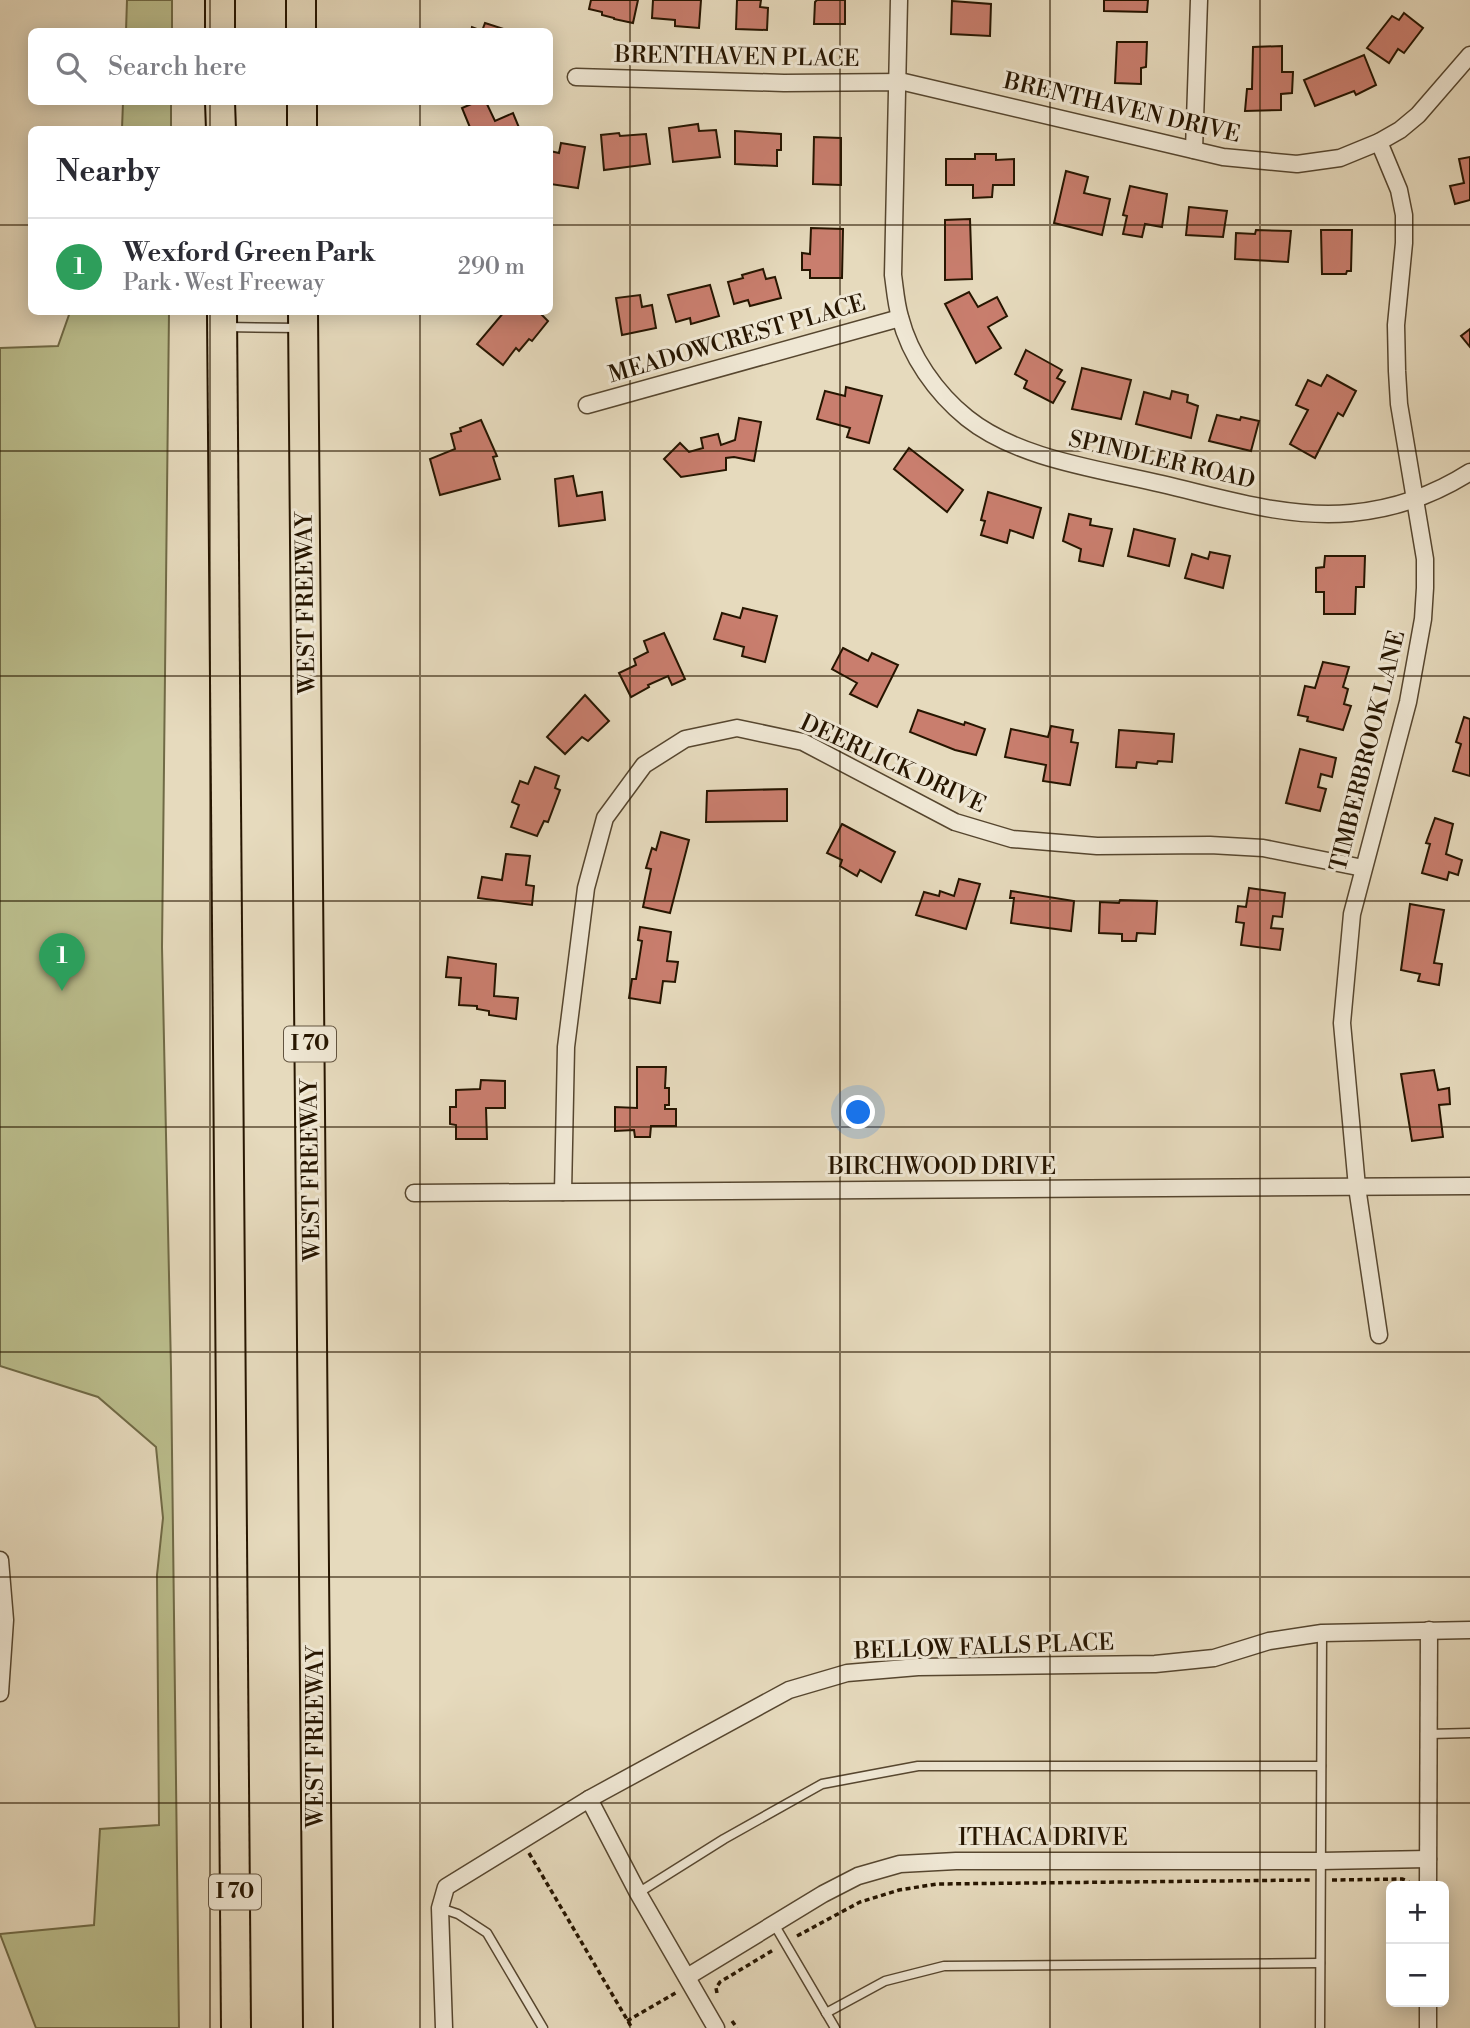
<!DOCTYPE html>
<meta charset="utf-8">
<style>
body{margin:0;font-family:"Libre Bodoni",serif;background:#f2f2f3;color:#2b2b33}
.controls{position:absolute;right:21px;bottom:21px;display:grid;overflow:hidden;border-radius:10px;box-shadow:0 4px 18px #0003}
.controls button{width:63px;height:63px;display:grid;place-items:center;padding:0;border:0;border-bottom:2px solid #e1e1e2;background:#fff;color:#2b2b33;font:35px sans-serif}
.you{position:absolute;left:859px;top:1113px;width:24px;height:24px;margin:-18px;border:5px solid #fff;border-radius:50%;background:#1a73e8;box-shadow:0 0 0 10px #1a73e833}
.badge{display:grid;place-items:center;width:46px;height:46px;border-radius:50%;background:#d93025;color:#fff;font-size:23px;font-weight:700}
.pin{position:absolute;translate:-50% -58px;filter:drop-shadow(0 2px 4px #0008)}
.pin::after{content:'';position:absolute;top:37px;width:24px;height:21px;background:inherit;clip-path:polygon(0 0,100% 0,50% 100%)}
.list{margin:0;padding:0;list-style:none}
h2{display:flex;justify-content:space-between;align-items:center;height:91px;margin:0;padding:0 28px;font-size:30px}
h2 small{font-size:23px;font-weight:400;color:#7c7c81}
.list li{display:grid;grid-template-columns:46px 1fr auto;gap:21px;align-items:center;box-sizing:border-box;height:98px;padding:0 28px;border-top:2px solid #e1e1e2}
.list b{display:block;font-size:26px;white-space:nowrap}
.list p{margin:0;font-size:23px;white-space:nowrap;color:#7c7c81}
.list em{font-size:23px;font-style:normal;color:#7c7c81}
.icon{flex:none;width:38px;height:38px;fill:none;stroke:currentColor;stroke-width:2;stroke-linecap:round;stroke-linejoin:round}
.map{position:relative;flex:none;width:1470px;height:2028px;overflow:hidden}
.search{position:absolute;background:#fff;box-shadow:0 4px 18px #0003;left:28px;top:28px;width:525px;height:77px;display:flex;align-items:center;gap:18px;box-sizing:border-box;padding:0 24px;border-radius:10px;color:#7c7c81;font-size:26px}
.panel{position:absolute;background:#fff;box-shadow:0 4px 18px #0003;left:28px;top:126px;width:525px;height:189px;border-radius:10px}
.map>svg:first-child{display:block}
</style>
<div class="map">
<svg width="1470" height="2028" viewBox="0 0 1470 2028">
<rect width="100%" height="100%" fill="#e6dabd"/>
<filter id="stains"><feTurbulence type="fractalNoise" baseFrequency=".00286" numOctaves="4"/><feColorMatrix values="0 0 0 0 .2 0 0 0 0 .09 0 0 0 0 .02 0 0 0 .5 -.17"/></filter>
<radialGradient id="worn" r=".72"><stop offset=".6" stop-color="#630" stop-opacity="0"/><stop offset="1" stop-color="#630" stop-opacity=".3"/></radialGradient>
<g fill="#bbbe8d" stroke="#706a46" stroke-width="2">
<polygon points="127,0 172,0 172,31 126,31"/>
<polygon points="123,102 171,102 171,129 122,129"/>
<polygon points="70,312 169,312 162,947 171,1369 179,2028 36,2028 0,1934 94,1925 100,1829 159,1825 157,1575 163,1518 156,1447 98,1397 0,1366 0,348 58,346"/>
</g>
<g fill="#c97e6e" stroke="#261500" stroke-width="2">
<polygon points="591,0 638,0 633,23 614,19 614,18 602,15 602,12 589,9"/>
<polygon points="653,0 701,0 699,28 675,26 675,20 652,18"/>
<polygon points="737,0 761,0 760,7 768,8 767,30 736,29"/>
<polygon points="817,0 845,0 845,24 814,24 815,2"/>
<polygon points="1104,0 1148,0 1147,12 1104,11"/>
<polygon points="952,1 991,4 990,36 951,34"/>
<polygon points="1404,13 1423,28 1404,53 1398,49 1389,63 1367,48 1392,16 1399,20"/>
<polygon points="485,23 507,30 506,32 471,32 472,27 482,31"/>
<polygon points="1117,42 1147,42 1146,67 1141,68 1141,84 1115,83"/>
<polygon points="1282,46 1282,72 1293,72 1292,93 1281,94 1281,110 1245,111 1247,89 1252,89 1253,47"/>
<polygon points="1364,55 1376,85 1356,95 1354,91 1315,106 1304,80"/>
<polygon points="476,102 486,102 495,121 513,113 520,130 471,130 462,108"/>
<polygon points="698,124 699,131 716,130 720,157 673,162 669,128"/>
<polygon points="735,131 781,134 781,150 777,150 777,166 735,164"/>
<polygon points="619,133 620,136 646,134 650,164 604,170 601,135"/>
<polygon points="814,137 841,138 841,185 813,184"/>
<polygon points="561,143 585,147 578,188 550,184 550,151 559,153"/>
<polygon points="975,154 996,154 996,160 1014,159 1014,185 993,185 992,197 973,198 973,185 946,185 946,159 975,159"/>
<polygon points="1470,157 1470,200 1455,204 1450,186 1464,183 1459,159"/>
<polygon points="1066,171 1088,177 1084,193 1110,199 1102,235 1054,223"/>
<polygon points="1130,186 1167,194 1162,227 1145,224 1142,237 1123,234 1127,216 1123,215"/>
<polygon points="1189,207 1227,211 1223,237 1186,235"/>
<polygon points="970,219 972,279 945,280 945,220"/>
<polygon points="811,228 843,229 842,278 810,278 810,270 802,270 802,253 810,254"/>
<polygon points="1256,230 1291,231 1288,262 1235,259 1236,233 1255,234"/>
<polygon points="1321,230 1352,230 1351,271 1347,271 1346,274 1322,274"/>
<polygon points="763,269 766,279 775,277 781,298 750,306 748,300 734,304 728,282 743,278 742,275"/>
<polygon points="710,285 719,316 691,324 690,318 676,322 668,295"/>
<polygon points="969,292 978,307 997,297 1007,316 988,327 1001,348 976,363 945,304"/>
<polygon points="640,295 642,307 652,305 656,328 622,335 616,298"/>
<polygon points="504,312 542,312 541,314 548,321 532,341 529,339 519,351 516,348 503,365 477,344"/>
<polygon points="1470,329 1470,347 1461,336"/>
<polygon points="1026,350 1062,370 1057,378 1065,382 1053,403 1024,388 1027,381 1015,374"/>
<polygon points="1082,368 1131,380 1121,419 1072,409"/>
<polygon points="1327,375 1356,391 1343,416 1338,413 1315,458 1290,444 1308,410 1296,405 1308,380 1321,386"/>
<polygon points="846,387 882,396 869,443 847,437 850,428 817,419 825,391 845,396"/>
<polygon points="1172,391 1188,395 1187,402 1198,406 1191,438 1136,424 1144,392 1170,399"/>
<polygon points="1217,415 1240,420 1241,417 1259,421 1251,451 1209,441"/>
<polygon points="739,418 761,422 754,461 734,457 726,458 726,470 681,477 664,459 680,443 689,452 703,448 701,438 718,434 721,445 735,440"/>
<polygon points="481,420 497,456 493,457 500,479 440,495 430,459 455,449 451,434 461,431 460,428"/>
<polygon points="909,448 963,490 947,512 894,469"/>
<polygon points="573,476 577,496 602,492 605,520 559,526 555,479"/>
<polygon points="988,492 1041,508 1033,538 1010,530 1007,543 981,535 985,521 981,520"/>
<polygon points="1069,514 1091,519 1090,525 1112,529 1103,566 1079,561 1081,549 1063,541"/>
<polygon points="1134,529 1175,539 1169,566 1128,556"/>
<polygon points="1210,552 1230,556 1223,588 1185,578 1192,554 1208,559"/>
<polygon points="1325,556 1365,556 1364,587 1356,587 1355,614 1324,614 1324,592 1316,592 1316,568 1324,567"/>
<polygon points="743,608 777,616 765,662 742,656 744,647 714,639 722,613 740,618"/>
<polygon points="664,633 685,679 672,685 668,676 648,685 649,687 631,697 619,673 636,665 634,659 648,652 644,641"/>
<polygon points="843,648 868,661 872,653 898,665 877,707 850,694 857,683 832,669"/>
<polygon points="1323,662 1349,667 1343,687 1348,689 1344,704 1351,706 1343,730 1307,721 1308,717 1298,715 1305,686 1315,688"/>
<polygon points="585,695 609,721 588,741 582,737 565,754 547,737"/>
<polygon points="918,710 964,725 965,722 985,729 976,755 955,750 910,732"/>
<polygon points="1464,717 1470,719 1470,776 1453,771 1461,744 1456,742"/>
<polygon points="1051,726 1073,730 1071,742 1078,743 1070,785 1043,781 1046,765 1005,757 1011,729 1048,737"/>
<polygon points="1119,730 1174,734 1172,762 1158,761 1157,764 1137,762 1136,768 1116,767"/>
<polygon points="1300,749 1336,758 1332,777 1321,774 1318,787 1326,789 1320,811 1286,803"/>
<polygon points="535,767 559,776 555,788 560,790 548,822 544,821 537,836 511,827 519,805 512,802 520,781 528,784"/>
<polygon points="787,789 787,821 706,822 707,791"/>
<polygon points="1435,818 1453,824 1446,854 1462,860 1458,875 1449,872 1447,880 1422,873 1430,844 1426,843"/>
<polygon points="842,824 895,852 881,882 860,870 857,876 840,866 842,860 827,853"/>
<polygon points="661,832 689,840 670,913 643,907 651,869 646,868 652,848 656,850"/>
<polygon points="506,854 530,856 526,885 534,886 532,905 478,898 482,877 502,880"/>
<polygon points="959,879 980,884 966,929 916,915 924,892 939,896 940,891 954,896"/>
<polygon points="1249,888 1285,893 1282,917 1273,916 1271,928 1283,929 1280,950 1241,945 1244,923 1236,922 1238,906 1246,907"/>
<polygon points="1011,891 1074,901 1071,931 1011,923 1014,898 1010,898"/>
<polygon points="1120,900 1157,901 1155,934 1137,933 1136,941 1122,941 1122,934 1099,933 1100,902 1119,903"/>
<polygon points="1410,904 1444,910 1434,963 1442,964 1439,985 1418,981 1420,974 1401,970"/>
<polygon points="640,927 671,932 667,961 678,962 675,982 663,981 660,1003 629,998 632,979 636,979 642,941 638,940"/>
<polygon points="448,957 496,964 494,996 518,998 516,1019 489,1015 489,1011 477,1009 477,1006 459,1005 461,978 446,977"/>
<polygon points="637,1067 666,1067 665,1088 669,1088 669,1105 665,1105 665,1109 676,1109 676,1126 651,1126 650,1137 635,1137 634,1130 615,1131 615,1107 637,1108"/>
<polygon points="1434,1070 1438,1090 1449,1088 1450,1104 1439,1105 1443,1137 1412,1141 1401,1074"/>
<polygon points="481,1080 505,1081 505,1108 486,1108 487,1139 456,1139 456,1125 450,1124 450,1107 456,1107 456,1090 480,1089"/>
</g>
<g fill="none" stroke-linecap="round" stroke-linejoin="round">
<g stroke="#56462f" stroke-width="11">
<g id="lane">
<polyline points="225,327 300,328"/>
<polyline points="1429,1734 1470,1733"/>
<polyline points="638,1893 724,1839 822,1784 918,1766 1321,1766"/>
<polyline points="440,1908 458,1914 487,1933 543,2028"/>
<polyline points="774,1924 835,2028"/>
<polyline points="826,2013 885,1981 944,1966 1320,1963"/>
<polyline points="1320,2028 1322,1633"/>
</g>
</g>
<g stroke="#56462f" stroke-width="19">
<g id="street">
<path d="M899 0 893 275C895 289 896 304 900 317 910 356 936 393 967 418 1018 459 1099 469 1162 484 1223 498 1287 519 1351 513 1394 509 1434 495 1470 472"/>
<polyline points="576,77 784,83 904,82 1223,157 1297,164 1340,158 1379,142 1400,130 1418,115 1470,55"/>
<polyline points="1379,142 1399,190 1404,215 1404,243 1396,325 1397,371 1399,404 1425,559 1425,588 1423,619 1408,702 1352,914 1342,1023 1357,1187 1379,1335"/>
<polyline points="1194,150 1199,0"/>
<polyline points="587,405 900,318"/>
<polyline points="563,1192 566,1047 586,888 605,818 644,765 685,739 737,728 803,742 955,822 1012,839 1097,846 1210,845 1263,848 1363,868"/>
<polyline points="414,1193 1470,1186"/>
<polyline points="0,1560 5,1620 0,1693"/>
<polyline points="589,1799 638,1893 716,2028"/>
<polyline points="1428,1886 1429,1630"/>
<polyline points="687,1977 823,1894 858,1876 900,1864 956,1861 1321,1861 1428,1859"/>
<polyline points="444,2028 440,1908 446,1887 589,1799 789,1690 847,1673 918,1667 1155,1664 1214,1658 1269,1641 1322,1633 1470,1630"/>
<polyline points="1428,2028 1428,2002"/>
</g>
</g>
<g stroke="#261500" stroke-width="32">
<g id="highway">
<polyline points="220,0 220,32"/>
<polyline points="301,0 301,32"/>
<polyline points="220,102 221,130"/>
<polyline points="302,102 302,130"/>
<polyline points="222,312 236,2028"/>
<polyline points="303,312 318,2028"/>
</g>
</g>
<g stroke="#261500" stroke-width="3.5" stroke-dasharray="5 3.5" stroke-linecap="butt">
<polyline points="529,1853 632,2028"/>
<polyline points="1332,1880 1402,1879 1408,1881 1410,1886"/>
<polyline points="1446,1890 1447,2001"/>
<polyline points="797,1936 860,1902 899,1890 937,1884 1310,1880"/>
<polyline points="717,1993 716,1988 720,1982 775,1949"/>
<polyline points="627,2021 677,1992"/>
<polyline points="732,2021 737,2028"/>
</g>
<use href="#lane" stroke="#efe7d4" stroke-width="8"/>
<use href="#street" stroke="#efe7d4" stroke-width="16"/>
<use href="#highway" stroke="#e6dabd" stroke-width="28"/>
</g>
<path fill="none" stroke="#261500" stroke-width="2" stroke-opacity="0.55" d="M210 0V32M420 0V32M630 0V2028M840 0V2028M1050 0V2028M1260 0V2028M210 102V130M420 102V130M0 225H32M550 225H1470M210 312V2028M420 312V2028M0 451H1470M0 676H1470M0 901H1470M0 1127H1470M0 1352H1470M0 1577H1470M0 1803H1470"/>
<g text-anchor="middle" dominant-baseline="central" stroke-width="6" stroke-linejoin="round" paint-order="stroke">
<g fill="#efe7d4" stroke="#625440" stroke-width="2">
<rect x="284" y="1026.5" width="52" height="35" rx="5"/>
<rect x="209" y="1874.5" width="52" height="35" rx="5"/>
</g>
<g font-size="21" font-weight="bold" fill="#261500">
<text x="310" y="1044">I 70</text>
<text x="235" y="1892">I 70</text>
</g>
<g font-size="23" fill="#261500" stroke="#efe7d4">
<text transform="translate(737 57) rotate(1)">BRENTHAVEN PLACE</text>
<text transform="translate(1122 108) rotate(13)">BRENTHAVEN DRIVE</text>
<text transform="translate(737 339) rotate(-16)">MEADOWCREST PLACE</text>
<text transform="translate(1162 460) rotate(13)">SPINDLER ROAD</text>
<text transform="translate(306 603) rotate(-91)">WEST FREEWAY</text>
<text transform="translate(1368 751) rotate(-76)">TIMBERBROOK LANE</text>
<text transform="translate(893 764) rotate(25)">DEERLICK DRIVE</text>
<text x="942" y="1167">BIRCHWOOD DRIVE</text>
<text transform="translate(311 1170) rotate(-91)">WEST FREEWAY</text>
<text transform="translate(984 1647) rotate(-2)">BELLOW FALLS PLACE</text>
<text transform="translate(316 1737) rotate(-90)">WEST FREEWAY</text>
<text x="1043" y="1838">ITHACA DRIVE</text>
</g>
</g>
<rect width="100%" height="100%" filter="url(#stains)"/>
<rect width="100%" height="100%" fill="url(#worn)"/>
</svg>
<div class="controls">
<button>+</button>
<button>−</button>
</div>
<div class="you"></div>
<div class="pin badge" style="left:62px;top:991px;background:#2e9e5b">1</div>
<div class="search"><svg class="icon" aria-label="search" viewBox="0 0 24 24"><circle cx="10" cy="10" r="6"/><path d="M15 15l6 6"/></svg>Search here</div>
<section class="panel">
<h2>Nearby<small></small></h2>
<ul class="list">
<li><span class="badge" style="background:#2e9e5b">1</span><div><b>Wexford Green Park</b><p>Park · West Freeway</p></div><em>290 m</em></li>
</ul>
</section>
</div>
